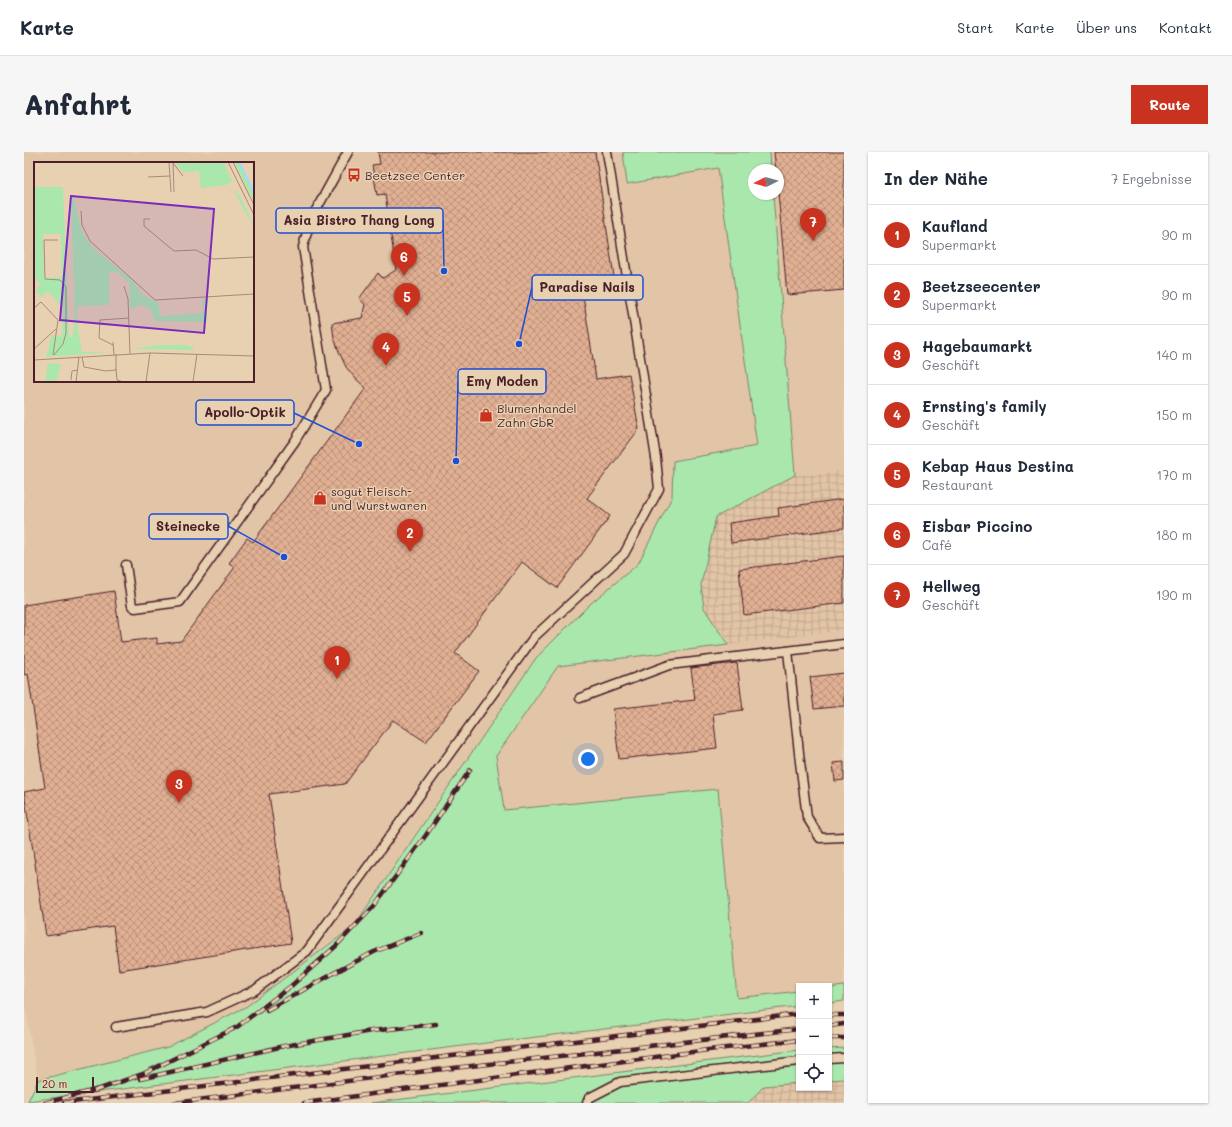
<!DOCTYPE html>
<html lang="de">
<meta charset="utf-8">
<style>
body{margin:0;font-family:Mali,sans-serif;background:#f6f6f7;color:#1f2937}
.controls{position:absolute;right:12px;bottom:12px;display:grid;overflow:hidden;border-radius:0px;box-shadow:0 1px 3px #0004}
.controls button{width:36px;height:36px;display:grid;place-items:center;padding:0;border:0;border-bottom:1px solid #e0e1e3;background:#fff;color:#1f2937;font:20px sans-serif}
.compass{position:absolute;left:724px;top:12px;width:36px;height:36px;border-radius:50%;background:#fff;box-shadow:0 1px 3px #0004;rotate:265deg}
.scale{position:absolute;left:12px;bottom:10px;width:58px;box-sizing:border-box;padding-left:4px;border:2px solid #4a1f2b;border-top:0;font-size:11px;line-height:14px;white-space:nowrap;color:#4a1f2b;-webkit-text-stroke:3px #e7d1b1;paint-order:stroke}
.you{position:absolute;left:564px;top:607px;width:14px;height:14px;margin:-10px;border:3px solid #fff;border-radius:50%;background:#1a73e8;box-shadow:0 0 0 6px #1a73e833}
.badge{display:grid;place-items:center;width:26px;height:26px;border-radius:50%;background:#c8321e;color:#fff;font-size:13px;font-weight:700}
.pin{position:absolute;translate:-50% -33px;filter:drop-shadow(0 1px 2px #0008)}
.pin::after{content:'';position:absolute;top:21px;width:14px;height:12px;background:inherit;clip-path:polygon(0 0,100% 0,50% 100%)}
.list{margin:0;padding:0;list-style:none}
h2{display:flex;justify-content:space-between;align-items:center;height:52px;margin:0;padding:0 16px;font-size:17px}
h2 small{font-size:13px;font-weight:400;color:#747a83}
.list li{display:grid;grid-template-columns:26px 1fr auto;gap:12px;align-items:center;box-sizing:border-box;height:60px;padding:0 16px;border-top:1px solid #e0e1e3}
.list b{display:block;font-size:15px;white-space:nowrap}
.list p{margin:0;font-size:13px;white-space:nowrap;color:#747a83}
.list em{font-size:13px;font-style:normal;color:#747a83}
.icon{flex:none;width:22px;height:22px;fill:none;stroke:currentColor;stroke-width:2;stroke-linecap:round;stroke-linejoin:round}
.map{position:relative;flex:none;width:820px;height:951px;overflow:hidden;border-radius:0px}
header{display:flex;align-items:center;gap:24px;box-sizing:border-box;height:56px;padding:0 20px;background:#fff;border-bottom:1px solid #e0e1e3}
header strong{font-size:19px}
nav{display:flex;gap:22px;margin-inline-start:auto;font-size:14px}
.intro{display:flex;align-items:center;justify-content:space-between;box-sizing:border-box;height:96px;padding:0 24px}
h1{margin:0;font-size:28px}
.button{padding:10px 18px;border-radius:0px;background:#c8321e;color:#fff;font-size:14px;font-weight:700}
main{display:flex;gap:24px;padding:0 24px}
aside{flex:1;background:#fff;border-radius:0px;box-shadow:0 1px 3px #0004}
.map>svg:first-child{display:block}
</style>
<header>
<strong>Karte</strong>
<nav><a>Start</a><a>Karte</a><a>Über uns</a><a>Kontakt</a></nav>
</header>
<div class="intro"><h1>Anfahrt</h1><a class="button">Route</a></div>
<main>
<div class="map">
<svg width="820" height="951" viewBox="0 0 820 951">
<defs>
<pattern id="industrial-grid" width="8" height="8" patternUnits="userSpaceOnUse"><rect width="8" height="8" fill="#e2c4a6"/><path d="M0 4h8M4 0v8" fill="none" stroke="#c3a88f"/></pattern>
<pattern id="building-cross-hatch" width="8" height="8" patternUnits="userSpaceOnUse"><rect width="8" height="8" fill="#e1b093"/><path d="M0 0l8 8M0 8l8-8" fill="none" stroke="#b88f78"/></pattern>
</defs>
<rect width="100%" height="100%" fill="#e7d1b1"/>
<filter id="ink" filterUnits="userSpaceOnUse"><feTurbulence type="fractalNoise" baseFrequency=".025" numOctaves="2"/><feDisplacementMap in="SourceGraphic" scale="8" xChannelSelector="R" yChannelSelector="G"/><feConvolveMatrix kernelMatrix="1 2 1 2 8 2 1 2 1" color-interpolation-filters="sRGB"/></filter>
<g filter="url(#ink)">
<g fill="#e2c4a6" fill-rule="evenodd">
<path d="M0 0H599L603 32 694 16 733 294 649 309 648 345 614 412 566 452 512 506 330 773 223 854 147 894 14 928 0 847ZM11 11H229V229H11Z"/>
<polygon points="746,0 820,0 820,317 801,322 771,323 749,42 754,42 754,18 747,18"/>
<polygon points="820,478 820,834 805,836 805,834 775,834 775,839 713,846 694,637 480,658 472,604 534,514"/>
</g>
<g fill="url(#industrial-grid)">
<polygon points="820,317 820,478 704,493 680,456 677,433 692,365 771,323 801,322"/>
<polygon points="820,927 820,951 724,951 740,934 775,931 775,936 805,936 805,928"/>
</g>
<g fill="#aae7ad" stroke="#7a836c">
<polygon points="599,0 746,0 747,18 730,18 730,42 749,42 771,323 692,365 677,433 680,456 704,493 534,514 472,604 480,658 694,637 713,846 775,839 775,854 470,890 4,949 14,928 144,895 223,854 330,774 512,506 566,452 614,412 648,345 649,309 733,294 694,16 603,32"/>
<polygon points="820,834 820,849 805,851 805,836"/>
<polygon points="820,896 820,927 805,928 805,897"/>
<polygon points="775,898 775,931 740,934 724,951 347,951"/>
</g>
<g fill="url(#building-cross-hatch)" stroke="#4a1f2b">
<polygon points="354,0 571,0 590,125 557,130 572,227 605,222 615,277 563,346 586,364 533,436 498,410 431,501 455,519 402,590 369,568 321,632 245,642 267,791 95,818 89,774 22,784 0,640 21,636 4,522 0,523 0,453 90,439 97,490 133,486 133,492 157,489 211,415 205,411 223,386 229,390 342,236 331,226 322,215 316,202 310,186 308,171 338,166 341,152 335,147 354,121 359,126 372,118 361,42 353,43 348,13 356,12"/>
<polygon points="750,0 820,0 820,138 763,143 754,40 754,18 752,18"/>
<polygon points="820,347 820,376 707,391 705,371 755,364 754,356"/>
<polygon points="820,404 820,451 720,463 715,417"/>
<polygon points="713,511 719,558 689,562 693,596 595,607 589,557 671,548 667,516"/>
<polygon points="820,521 820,554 790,557 786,525"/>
<polygon points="820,610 820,628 811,629 809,611"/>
</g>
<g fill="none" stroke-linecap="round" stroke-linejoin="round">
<g stroke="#4a1f2b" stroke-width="11">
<g id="lane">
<polyline points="102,413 108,454 111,456 156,450 271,289 302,238 279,95 286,69 324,0"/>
<polyline points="764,499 776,610 783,665 796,686 820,685"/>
<polyline points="556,546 645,513 820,492"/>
<polyline points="92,875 183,860 231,838 283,799 510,485 600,402 635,337 632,306 583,0"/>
<polyline points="805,907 820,906"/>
<polyline points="563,951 565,946 596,930 775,909"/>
</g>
</g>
<use href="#lane" stroke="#e7d1b1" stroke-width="8"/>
<g stroke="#4a1f2b" stroke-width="4.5">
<g id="rail">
<polyline points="243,858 308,822 350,800 397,781"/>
<polyline points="805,863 820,863"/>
<polyline points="805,874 820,872"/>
<polyline points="805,886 820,886"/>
<polyline points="116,927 260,894 347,879 412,872"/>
<polyline points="70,939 119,922 213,875 267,834 312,794 350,754 402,683 446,618"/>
<polyline points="21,951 75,937"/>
<polyline points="40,951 775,862"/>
<polyline points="150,951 403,919 775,877"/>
<polyline points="280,951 684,898 775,888"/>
</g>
</g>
<use href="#rail" stroke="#e7d1b1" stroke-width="3" stroke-dasharray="9" stroke-linecap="butt"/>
</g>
</g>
<defs>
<g id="bus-bare" transform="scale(1.08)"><path d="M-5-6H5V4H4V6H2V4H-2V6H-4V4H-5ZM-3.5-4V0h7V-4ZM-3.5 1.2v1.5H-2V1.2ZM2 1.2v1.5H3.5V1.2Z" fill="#c8321e" stroke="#e7d1b1" stroke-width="2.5" paint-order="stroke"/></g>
<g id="shop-bare" transform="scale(1.08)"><path d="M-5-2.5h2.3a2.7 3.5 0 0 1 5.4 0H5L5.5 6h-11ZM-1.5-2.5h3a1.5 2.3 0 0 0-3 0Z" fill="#c8321e" stroke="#e7d1b1" stroke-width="2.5" paint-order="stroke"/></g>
</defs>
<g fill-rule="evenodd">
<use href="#bus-bare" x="330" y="23"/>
<use href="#shop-bare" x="462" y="263"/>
<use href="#shop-bare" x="296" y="346"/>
</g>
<g text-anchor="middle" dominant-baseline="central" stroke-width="3" stroke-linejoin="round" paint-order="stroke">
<g font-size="12" fill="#4a1f2b" stroke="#e7d1b1" text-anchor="start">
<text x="341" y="23">Beetzsee Center</text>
<text x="473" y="256">Blumenhandel<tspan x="473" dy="14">Zahn GbR</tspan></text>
<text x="307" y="339">sogut Fleisch-<tspan x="307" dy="14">und Wurstwaren</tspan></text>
</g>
</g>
<g transform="translate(10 10)">
<rect width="220" height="220" fill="#e7d1b1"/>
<path d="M140 0H190L198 20 192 23 167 26 165 9 149 10ZM200 0H205L220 30V40ZM0 25H29L35 174 38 175 41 160 37 35 40 37 48 69 59 86 97 117 110 134 125 141 126 154 169 151 168 137H173V160L121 159 116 147 106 143 96 147 95 121 83 110 75 111V143L43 144 44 168 48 190H76L12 195 18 173 28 175 29 146 14 129 7 135 2 129 6 122 0 115ZM9 72H27L28 115 10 116ZM200 28 206 34 220 64 210 49ZM123 183H152L159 185V188L98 187ZM14 201 27 202 22 220H11Z" fill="#aae7ad" fill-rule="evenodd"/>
<path fill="none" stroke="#9bdbfd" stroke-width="2" d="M205 0 220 30"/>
<path fill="none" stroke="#a88a7b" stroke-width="1" d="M135 0 137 30M139 0 140 30M194 0 220 53M199 0 220 43M139 1 149 14M114 15 136 14M47 49 48 63 56 79 121 138 220 132M116 57H110V64L140 89 162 88 179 97 220 95M90 124 94 137 96 192M0 146 7 140 24 158 19 193M79 180 80 193M79 183 65 176 66 158 95 156M0 187 22 167M20 193 29 182 32 171V125L26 118 11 117 10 78H24M48 195 50 205 72 209 82 208V192M0 198 116 191 220 194M82 207 83 218 90 220M37 218 38 209 44 208M42 220 45 195M112 220 116 191M159 220 163 192"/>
<path fill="#7b2cbf" fill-opacity="0.15" stroke="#7b2cbf" stroke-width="2" d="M37 34 180 47 170 171 26 158Z"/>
<rect width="220" height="220" fill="none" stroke="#4a1f2b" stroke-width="2"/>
</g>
<path fill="none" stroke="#1d4ed8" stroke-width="1.5" d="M420 119L419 68M495 192L508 135M432 309L434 230M335 292L270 261M260 405L204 374"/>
<g fill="#1d4ed8" stroke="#e7d1b1" stroke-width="1.5">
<circle cx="420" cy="119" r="4"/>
<circle cx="495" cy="192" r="4"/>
<circle cx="432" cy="309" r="4"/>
<circle cx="335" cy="292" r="4"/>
<circle cx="260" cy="405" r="4"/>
</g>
<g fill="#e7d1b1" stroke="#1d4ed8" stroke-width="1.5">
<rect x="252" y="56" width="167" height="25" rx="4"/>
<rect x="508" y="123" width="111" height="25" rx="4"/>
<rect x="434" y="217" width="88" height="25" rx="4"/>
<rect x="172" y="248" width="98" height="25" rx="4"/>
<rect x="125" y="362" width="79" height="25" rx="4"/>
</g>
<g font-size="13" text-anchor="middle" font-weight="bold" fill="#4a1f2b">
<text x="335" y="73">Asia Bistro Thang Long</text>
<text x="563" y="140">Paradise Nails</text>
<text x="478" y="234">Emy Moden</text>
<text x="221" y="265">Apollo-Optik</text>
<text x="164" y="379">Steinecke</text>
</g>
</svg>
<div class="controls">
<button>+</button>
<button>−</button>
<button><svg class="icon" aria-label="locate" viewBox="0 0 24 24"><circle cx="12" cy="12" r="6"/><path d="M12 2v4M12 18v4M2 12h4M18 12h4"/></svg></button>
</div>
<svg class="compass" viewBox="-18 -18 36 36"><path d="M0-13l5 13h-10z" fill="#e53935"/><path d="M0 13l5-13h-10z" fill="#747a83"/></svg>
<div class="scale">20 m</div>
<div class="you"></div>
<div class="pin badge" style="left:313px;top:527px">1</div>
<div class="pin badge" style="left:386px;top:400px">2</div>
<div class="pin badge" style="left:155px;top:651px">3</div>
<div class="pin badge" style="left:362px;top:214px">4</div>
<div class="pin badge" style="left:383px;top:164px">5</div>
<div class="pin badge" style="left:380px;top:124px">6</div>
<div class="pin badge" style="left:789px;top:89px">7</div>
</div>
<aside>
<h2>In der Nähe<small>7 Ergebnisse</small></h2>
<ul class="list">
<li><span class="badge">1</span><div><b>Kaufland</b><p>Supermarkt</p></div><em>90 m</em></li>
<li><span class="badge">2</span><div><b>Beetzseecenter</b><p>Supermarkt</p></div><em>90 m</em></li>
<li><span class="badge">3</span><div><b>Hagebaumarkt</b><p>Geschäft</p></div><em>140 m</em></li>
<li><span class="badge">4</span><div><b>Ernsting's family</b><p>Geschäft</p></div><em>150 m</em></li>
<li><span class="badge">5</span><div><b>Kebap Haus Destina</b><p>Restaurant</p></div><em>170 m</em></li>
<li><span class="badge">6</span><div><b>Eisbar Piccino</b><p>Café</p></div><em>180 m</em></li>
<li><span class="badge">7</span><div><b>Hellweg</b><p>Geschäft</p></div><em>190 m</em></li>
</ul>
</aside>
</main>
